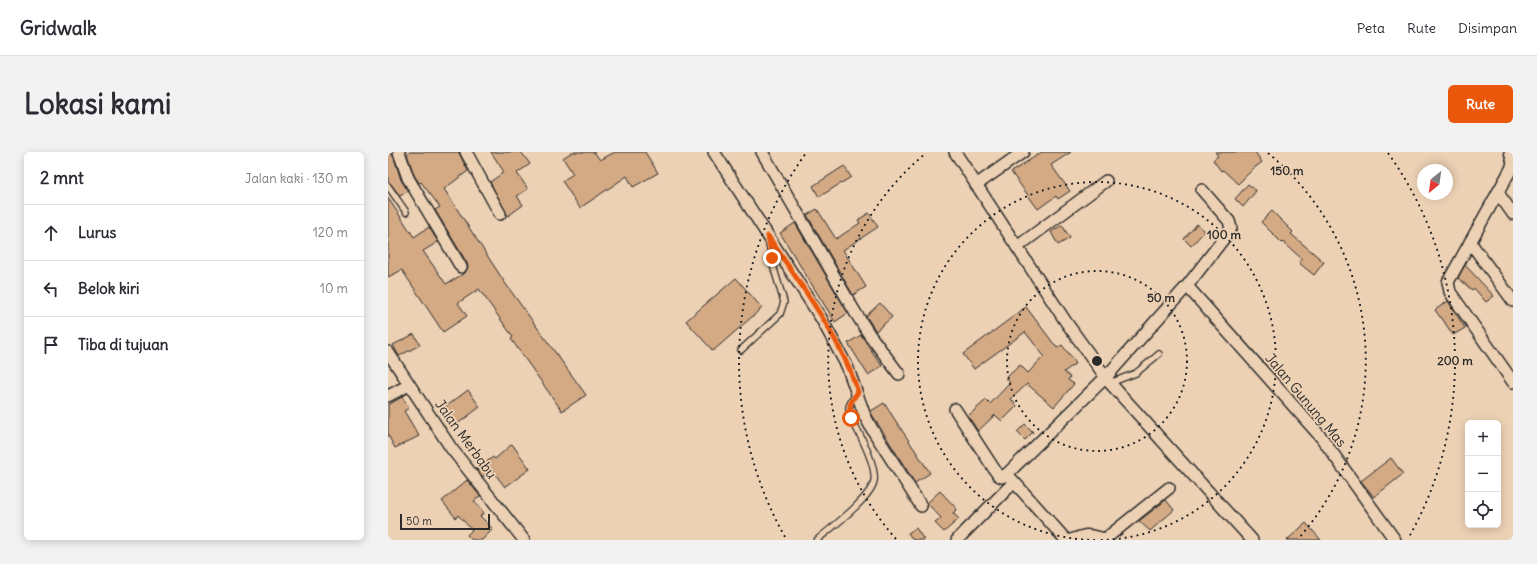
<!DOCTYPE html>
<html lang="id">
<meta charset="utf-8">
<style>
body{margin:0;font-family:Delius,sans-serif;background:#f2f2f3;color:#2b2b33}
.controls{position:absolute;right:12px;bottom:12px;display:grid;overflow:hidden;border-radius:6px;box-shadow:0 2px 10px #0003}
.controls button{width:36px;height:36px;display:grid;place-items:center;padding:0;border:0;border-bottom:1px solid #e1e1e2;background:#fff;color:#2b2b33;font:20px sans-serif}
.compass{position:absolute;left:1029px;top:12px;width:36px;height:36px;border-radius:50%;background:#fff;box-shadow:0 2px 10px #0003;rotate:209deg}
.scale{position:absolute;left:12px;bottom:10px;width:90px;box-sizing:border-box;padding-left:4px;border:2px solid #2b2b2b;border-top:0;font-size:11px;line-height:14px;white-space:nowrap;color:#2b2b2b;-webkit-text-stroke:3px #edd1b4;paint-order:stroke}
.stop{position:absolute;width:12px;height:12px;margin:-9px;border:3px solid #ea580c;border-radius:50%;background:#fff}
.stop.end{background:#ea580c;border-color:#fff;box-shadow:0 1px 4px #0008}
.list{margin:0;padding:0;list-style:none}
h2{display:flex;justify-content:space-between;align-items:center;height:52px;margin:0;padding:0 16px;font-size:17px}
h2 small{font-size:13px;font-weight:400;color:#7c7c81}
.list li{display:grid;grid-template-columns:26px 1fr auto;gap:12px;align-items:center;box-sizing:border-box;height:56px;padding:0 16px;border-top:1px solid #e1e1e2}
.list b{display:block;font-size:15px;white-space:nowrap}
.list em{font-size:13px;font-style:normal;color:#7c7c81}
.icon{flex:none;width:22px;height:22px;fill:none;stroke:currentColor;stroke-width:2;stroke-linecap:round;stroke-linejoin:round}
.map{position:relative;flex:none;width:1125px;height:388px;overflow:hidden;border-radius:6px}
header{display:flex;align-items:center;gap:24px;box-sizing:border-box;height:56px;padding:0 20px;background:#fff;border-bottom:1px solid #e1e1e2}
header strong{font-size:19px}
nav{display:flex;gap:22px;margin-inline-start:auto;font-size:14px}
.intro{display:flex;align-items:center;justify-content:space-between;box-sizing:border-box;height:96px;padding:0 24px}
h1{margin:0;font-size:28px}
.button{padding:10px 18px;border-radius:6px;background:#ea580c;color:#fff;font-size:14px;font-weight:700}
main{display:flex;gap:24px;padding:0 24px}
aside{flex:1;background:#fff;border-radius:6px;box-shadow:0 2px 10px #0003}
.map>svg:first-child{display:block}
</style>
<header>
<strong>Gridwalk</strong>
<nav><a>Peta</a><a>Rute</a><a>Disimpan</a></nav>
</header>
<div class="intro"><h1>Lokasi kami</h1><a class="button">Rute</a></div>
<main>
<aside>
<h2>2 mnt<small>Jalan kaki · 130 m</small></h2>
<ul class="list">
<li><svg class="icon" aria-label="ahead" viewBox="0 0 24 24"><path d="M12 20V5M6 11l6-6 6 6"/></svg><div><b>Lurus</b></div><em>120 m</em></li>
<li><svg class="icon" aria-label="left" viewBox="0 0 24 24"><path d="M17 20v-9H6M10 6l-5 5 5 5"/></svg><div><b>Belok kiri</b></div><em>10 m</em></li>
<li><svg class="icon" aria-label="arrive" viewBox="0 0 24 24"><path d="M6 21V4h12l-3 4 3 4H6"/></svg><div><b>Tiba di tujuan</b></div></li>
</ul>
</aside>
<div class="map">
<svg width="1125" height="388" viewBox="0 0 1125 388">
<rect width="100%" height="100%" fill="#edd1b4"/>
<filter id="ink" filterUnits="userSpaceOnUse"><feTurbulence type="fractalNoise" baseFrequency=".025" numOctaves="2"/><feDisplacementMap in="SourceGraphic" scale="8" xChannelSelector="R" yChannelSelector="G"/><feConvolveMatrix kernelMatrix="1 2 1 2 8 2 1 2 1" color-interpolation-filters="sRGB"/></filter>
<g filter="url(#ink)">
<g fill="#d4aa85" stroke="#2b2b2b">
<polygon points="0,0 2,0 6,6 13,28 20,39 12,44 3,32 0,30"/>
<polygon points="22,0 70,0 71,1 80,19 56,37 117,131 198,243 174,259 123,187 125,185 91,137 70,151 79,164 55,180 14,118 0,125 0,46 26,85 41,75 50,90 35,99 58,132 77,121 80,115 79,111 47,58 52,55 33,30 31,31 26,23 19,2"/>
<polygon points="103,0 133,0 142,12 129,21 140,37 129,44 135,53 120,64 102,30 116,20"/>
<polygon points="184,0 206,0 212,8 227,0 257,0 270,21 245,35 239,24 192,56 174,29 185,22 175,6"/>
<polygon points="654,0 683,0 663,13 682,39 670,47 668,44 650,57 623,20"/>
<polygon points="827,0 867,0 874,10 865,17 850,32 835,18 833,19 825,8 830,4"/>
<polygon points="456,14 463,25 431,45 425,34"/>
<polygon points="860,32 868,39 855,55 847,47"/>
<polygon points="429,57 448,87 472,71 470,68 481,61 490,75 455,98 478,135 465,143 419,63"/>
<polygon points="884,59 905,80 903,82 936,110 926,123 911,111 914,107 895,90 894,91 873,70"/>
<polygon points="407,71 460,161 447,170 392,81"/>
<polygon points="809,72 817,79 803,94 796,87"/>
<polygon points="674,73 682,86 670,93 663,80"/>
<polygon points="1077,113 1106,144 1098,150 1086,136 1084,138 1070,126"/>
<polygon points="348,126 374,156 325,199 298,169"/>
<polygon points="1060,149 1077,176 1065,183 1053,165 1052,165 1047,158"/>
<polygon points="492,151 504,165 488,179 478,164"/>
<polygon points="638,155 669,196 674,193 688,211 676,220 682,225 680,228 686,232 666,255 639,232 623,247 629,254 614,269 607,263 590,279 580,264 598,248 602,252 622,231 618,226 632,213 640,221 656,204 637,180 586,217 575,202"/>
<polygon points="26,182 32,193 11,204 5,193"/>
<polygon points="473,183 494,214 480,223 460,191"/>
<polygon points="80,238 92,255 68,273 56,256"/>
<polygon points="14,245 21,256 16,259 31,284 7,296 0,283 0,253"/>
<polygon points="496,251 542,321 527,331 483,261 483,259"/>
<polygon points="637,272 645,280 637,288 629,280"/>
<polygon points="124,292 142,317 117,335 104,318 95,325 89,317 105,305 107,307"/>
<polygon points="1003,306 1015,322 986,345 973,329"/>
<polygon points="79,328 92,344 86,349 96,361 92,364 105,377 94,388 84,388 79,383 84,378 70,363 68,366 54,349"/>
<polygon points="552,339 569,357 565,361 571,367 556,380 547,371 553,366 539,351"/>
<polygon points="778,348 786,358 762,379 751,369"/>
<polygon points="918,371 933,388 899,388"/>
<polygon points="528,376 536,388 525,388 520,381"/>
</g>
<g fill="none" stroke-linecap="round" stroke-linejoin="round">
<g stroke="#2b2b2b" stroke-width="8">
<g id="service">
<polyline points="0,34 18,60"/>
<polyline points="353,198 392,162 396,150 386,117 381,92"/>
<polyline points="722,231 748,221 771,202"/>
<path d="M429 388C443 376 483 346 486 329 488 317 477 293 472 283 468 274 460 265 461 255 462 250 466 246 468 242"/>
</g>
</g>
<g stroke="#2b2b2b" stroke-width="14">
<g id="minor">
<polyline points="11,0 20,26 73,115"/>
<polyline points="78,0 112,62"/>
<polyline points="326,0 433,166 459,214 477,264 484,277 533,354"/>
<polyline points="374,0 467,160 481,182 511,222"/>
<polyline points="567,0 678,170 722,231 864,388"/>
<polyline points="1122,0 1125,11 1123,17 1060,130 1062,140 1125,230"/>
<polyline points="588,33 635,0"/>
<polyline points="1110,41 1125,62"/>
<polyline points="1082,90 1125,149"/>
<polyline points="629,95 718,29"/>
<polyline points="799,134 933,285 1007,388"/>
<polyline points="0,200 63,296 136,388"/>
<polyline points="0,244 21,233"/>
<polyline points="567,257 610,323 614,325 619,322 718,225 799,134 840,81 843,76 841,69 814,38"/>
<polyline points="619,322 678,388"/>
<polyline points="569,388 626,330"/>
<path d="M683 388C702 381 699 383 717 387L781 336"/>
</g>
</g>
<use href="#service" stroke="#edd1b4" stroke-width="5.5"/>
<use href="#minor" stroke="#edd1b4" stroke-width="11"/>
</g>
</g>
<g fill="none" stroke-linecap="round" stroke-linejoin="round" filter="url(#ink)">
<path stroke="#ea580c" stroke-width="5" d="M384 106 380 84C412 132 452 184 470 240 462 251 460 253 463 266"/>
</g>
<g fill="none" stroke="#2b2b2b" stroke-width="2" stroke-dasharray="2 4">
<circle cx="709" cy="209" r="90"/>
<path d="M707 388A179 179 0 1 1 711 388"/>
<path d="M508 387A269 269 0 0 1 538 1M880 1A269 269 0 0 1 910 387"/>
<path d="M397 385A358 358 0 0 1 418 1M1000 1A358 358 0 0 1 1021 385"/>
</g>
<g text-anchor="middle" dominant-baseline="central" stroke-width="3.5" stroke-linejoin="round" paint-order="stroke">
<g font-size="14" fill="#2b2b2b" stroke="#edd1b4">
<text transform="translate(918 248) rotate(50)">Jalan Gunung Mas</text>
<text transform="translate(78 287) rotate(54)">Jalan Merbabu</text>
</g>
</g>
<circle cx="709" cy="209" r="6" fill="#2b2b2b" stroke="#edd1b4" stroke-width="2"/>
<g font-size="12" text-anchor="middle" font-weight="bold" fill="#2b2b2b" stroke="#edd1b4" stroke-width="3.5" stroke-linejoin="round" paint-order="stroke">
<text x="899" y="23">150 m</text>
<text x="836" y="87">100 m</text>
<text x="773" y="150">50 m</text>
<text x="1067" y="213">200 m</text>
</g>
</svg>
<div class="controls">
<button>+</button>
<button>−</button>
<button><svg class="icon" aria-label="locate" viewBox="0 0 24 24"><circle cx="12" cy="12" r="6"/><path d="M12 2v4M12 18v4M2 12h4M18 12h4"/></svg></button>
</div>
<svg class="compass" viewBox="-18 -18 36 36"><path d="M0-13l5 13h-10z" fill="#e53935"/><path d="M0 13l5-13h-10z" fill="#7c7c81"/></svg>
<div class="scale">50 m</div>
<div class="stop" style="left:463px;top:266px"></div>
<div class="stop end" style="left:384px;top:106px"></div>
</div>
</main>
